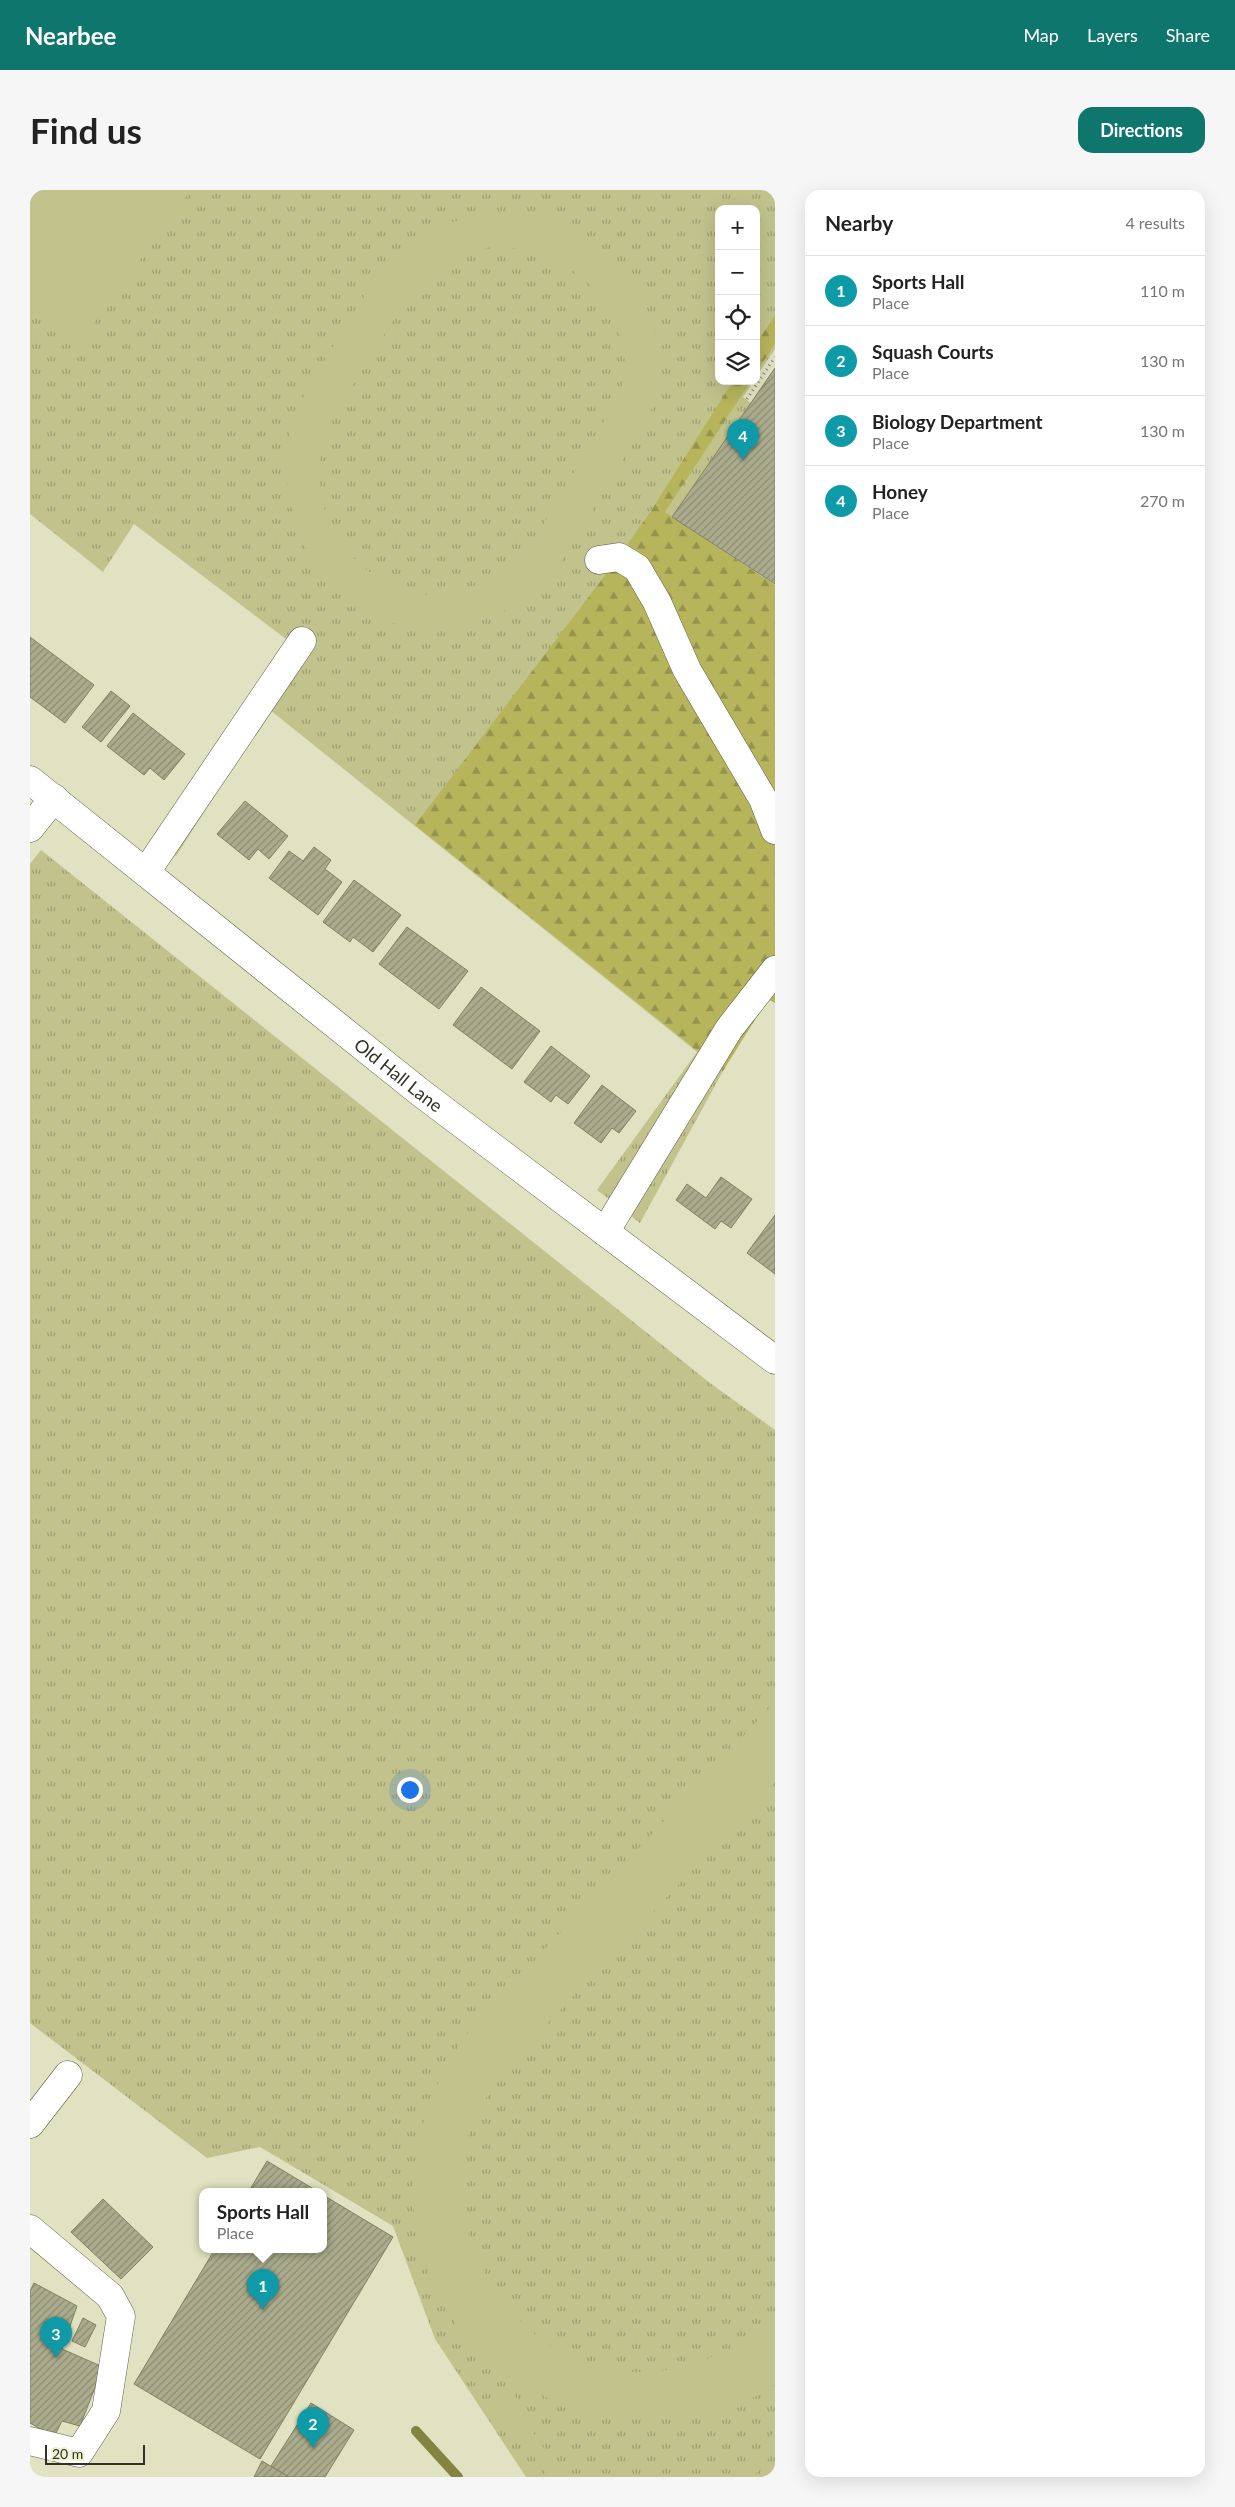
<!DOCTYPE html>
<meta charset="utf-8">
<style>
body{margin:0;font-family:Lato,sans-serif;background:#f6f6f6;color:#222}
.controls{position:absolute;right:15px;top:15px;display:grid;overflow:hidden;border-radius:10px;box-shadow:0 5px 20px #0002}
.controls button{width:45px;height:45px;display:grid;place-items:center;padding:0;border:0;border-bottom:1px solid #e0e0e0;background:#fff;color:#222;font:25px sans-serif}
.scale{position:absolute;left:15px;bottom:12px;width:100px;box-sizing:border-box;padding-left:5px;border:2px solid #313125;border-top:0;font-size:14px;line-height:18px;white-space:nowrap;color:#313125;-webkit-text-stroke:4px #eeefcf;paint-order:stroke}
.you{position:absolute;left:379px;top:1599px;width:18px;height:18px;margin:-12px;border:4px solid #fff;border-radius:50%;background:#1a73e8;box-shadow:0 0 0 8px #1a73e833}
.badge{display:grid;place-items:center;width:32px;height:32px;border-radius:50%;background:#0f766e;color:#fff;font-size:16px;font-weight:700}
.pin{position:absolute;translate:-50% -41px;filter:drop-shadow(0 1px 2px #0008)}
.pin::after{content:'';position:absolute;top:26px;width:18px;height:15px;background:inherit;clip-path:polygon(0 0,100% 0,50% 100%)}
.popup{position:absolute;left:169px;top:1998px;width:128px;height:65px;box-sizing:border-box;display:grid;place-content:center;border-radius:10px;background:#fff;filter:drop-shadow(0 1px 4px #0005);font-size:16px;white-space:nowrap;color:#767676}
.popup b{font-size:19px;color:#222}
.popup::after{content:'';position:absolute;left:50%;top:100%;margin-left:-10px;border:10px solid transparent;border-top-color:#fff}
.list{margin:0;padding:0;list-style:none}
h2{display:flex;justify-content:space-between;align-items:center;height:65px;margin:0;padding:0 20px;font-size:21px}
h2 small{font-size:16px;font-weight:400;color:#767676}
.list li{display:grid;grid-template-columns:32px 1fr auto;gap:15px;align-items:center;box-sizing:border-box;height:70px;padding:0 20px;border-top:1px solid #e0e0e0}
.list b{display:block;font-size:19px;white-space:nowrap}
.list p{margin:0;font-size:16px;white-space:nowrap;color:#767676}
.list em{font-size:16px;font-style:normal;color:#767676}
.icon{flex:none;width:28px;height:28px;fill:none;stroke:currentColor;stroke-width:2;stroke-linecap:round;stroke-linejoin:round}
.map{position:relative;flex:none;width:745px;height:2287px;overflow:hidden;border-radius:15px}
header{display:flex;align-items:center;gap:30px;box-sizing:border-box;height:70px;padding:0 25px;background:#0f766e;color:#fff}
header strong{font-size:24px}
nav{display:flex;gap:28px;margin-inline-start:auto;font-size:18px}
.intro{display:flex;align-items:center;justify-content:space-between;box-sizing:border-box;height:120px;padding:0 30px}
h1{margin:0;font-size:35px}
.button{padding:12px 22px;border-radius:15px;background:#0f766e;color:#fff;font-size:18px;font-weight:700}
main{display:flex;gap:30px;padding:0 30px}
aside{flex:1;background:#fff;border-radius:15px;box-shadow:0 5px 20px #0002}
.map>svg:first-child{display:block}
</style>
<header>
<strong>Nearbee</strong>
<nav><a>Map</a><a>Layers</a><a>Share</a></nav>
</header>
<div class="intro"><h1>Find us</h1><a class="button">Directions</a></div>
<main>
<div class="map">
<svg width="745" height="2287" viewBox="0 0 745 2287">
<defs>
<pattern id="grass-tufts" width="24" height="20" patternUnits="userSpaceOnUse" patternTransform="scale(1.25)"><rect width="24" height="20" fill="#c2c28d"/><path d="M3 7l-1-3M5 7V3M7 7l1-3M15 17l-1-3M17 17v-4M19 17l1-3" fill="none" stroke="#9e9e73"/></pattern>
<pattern id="forest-firs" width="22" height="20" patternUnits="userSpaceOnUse" patternTransform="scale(1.25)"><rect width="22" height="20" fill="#b6b55c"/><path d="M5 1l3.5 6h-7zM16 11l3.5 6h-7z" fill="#95944c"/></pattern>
<pattern id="building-hatch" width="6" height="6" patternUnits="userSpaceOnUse" patternTransform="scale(1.25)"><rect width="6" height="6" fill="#abab8d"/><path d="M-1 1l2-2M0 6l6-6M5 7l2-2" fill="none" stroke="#8c8c73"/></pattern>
</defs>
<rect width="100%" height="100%" fill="#e1e2c2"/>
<g fill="url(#grass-tufts)">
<polygon points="0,0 745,0 745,159 726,187 726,19 689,19 689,191 724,191 713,207 721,213 642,327 624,316 613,332 745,415 745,813 738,809 706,857 610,1033 567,1000 667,862 240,520 146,666 123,647 260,452 104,334 73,382 0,324"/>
<polygon points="11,660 680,1193 745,1240 745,2287 496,2287 405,2149 363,2036 230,1957 177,1968 0,1833 0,674"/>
</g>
<g fill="url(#forest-firs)">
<polygon points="745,125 745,154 726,183 726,154"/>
<polygon points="703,191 721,191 635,322 745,395 745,813 738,809 693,881 385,635 589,367 624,316"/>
</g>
<g fill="#c2c28d" fill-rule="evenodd">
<polygon points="0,0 161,0 48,155 0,120"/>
<path d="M471 22C496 24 519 28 542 38 597 65 635 130 630 192 628 209 619 224 612 238 595 267 577 295 560 324 545 349 532 375 511 395 492 413 469 425 444 432 338 462 257 378 256 274 256 222 291 177 317 134 361 63 384 33 471 22ZM465 56C521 59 570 87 588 142 596 164 598 184 589 206L503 352C483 375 460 396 429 403 354 419 281 348 290 273 295 229 326 192 348 155 381 101 399 72 465 56Z"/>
<path d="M745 1512V1592L482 1871C466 1892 450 1913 441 1939 424 1983 430 2036 452 2078 516 2199 644 2213 745 2127V2195C720 2214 684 2222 653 2227 602 2235 550 2226 504 2201 363 2123 349 1956 444 1835Z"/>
<polygon points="478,2195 500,2228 500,2238 534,2287 518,2287 489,2245 479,2243 457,2210"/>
<polygon points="745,2241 745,2261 723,2287 707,2287"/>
</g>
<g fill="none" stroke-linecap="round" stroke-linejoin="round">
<polyline stroke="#848441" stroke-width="10" points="386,2241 428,2287"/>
</g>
<g fill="url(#building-hatch)" stroke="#808163">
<polygon points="745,178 745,394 642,327"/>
<polygon points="0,447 64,495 35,533 0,507"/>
<polygon points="81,501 100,516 71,552 52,537"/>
<polygon points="103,523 155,564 134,590 120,578 114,585 77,556"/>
<polygon points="215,611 258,646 239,669 228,659 219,670 187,644"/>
<polygon points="284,657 301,670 295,679 312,692 288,725 239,688 259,661 273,671"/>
<polygon points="324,690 371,725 343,762 323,747 320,752 293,732"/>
<polygon points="377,737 438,781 409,819 349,774"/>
<polygon points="451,797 510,841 482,879 423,835"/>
<polygon points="521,856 560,886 538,914 526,905 521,912 494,892"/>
<polygon points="572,895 606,921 589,943 582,938 571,953 544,933"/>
<polygon points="691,987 722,1009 701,1038 691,1031 685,1039 646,1010 657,994 676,1008"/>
<polygon points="745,1025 745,1084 717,1063"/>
<polygon points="237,1971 287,2001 219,2001"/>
<polygon points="293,2005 363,2047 230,2269 104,2194 185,2059 293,2059"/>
<polygon points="73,2009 123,2057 91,2089 41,2042"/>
<polygon points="4,2093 47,2116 32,2159 73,2177 50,2236 32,2231 24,2247 0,2233 0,2101"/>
<polygon points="53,2128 66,2135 55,2157 42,2151"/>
<polygon points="281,2213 324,2240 295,2287 259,2287 241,2276"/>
<polygon points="232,2271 259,2287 224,2287"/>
</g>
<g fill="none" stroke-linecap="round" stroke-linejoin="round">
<g stroke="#5e5e42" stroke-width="29">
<g id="minor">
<polyline points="569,370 589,367 607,378 627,412 657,480 733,609 745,640"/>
<path id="s1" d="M0 590 391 903 745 1170"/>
<polyline points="0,638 24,608"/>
<polyline points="116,682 272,451"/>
<polyline points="575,1042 699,839 745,780"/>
<polyline points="0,1934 38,1885"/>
<polyline points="0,2039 80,2106 91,2126 76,2221 49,2263 0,2251"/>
</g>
</g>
<polyline stroke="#80816c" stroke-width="3" stroke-dasharray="1 4" stroke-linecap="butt" points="717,209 745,167"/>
<use href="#minor" stroke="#fff" stroke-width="28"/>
</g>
<g text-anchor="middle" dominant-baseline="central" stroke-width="4" stroke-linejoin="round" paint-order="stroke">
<g font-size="18" fill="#313125" stroke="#eeefcf">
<text stroke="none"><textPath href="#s1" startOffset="472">Old Hall Lane</textPath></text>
</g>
</g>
</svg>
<div class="controls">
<button>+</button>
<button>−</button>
<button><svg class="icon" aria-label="locate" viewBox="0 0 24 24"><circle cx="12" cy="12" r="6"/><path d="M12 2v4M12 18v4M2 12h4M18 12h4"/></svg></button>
<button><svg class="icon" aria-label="layers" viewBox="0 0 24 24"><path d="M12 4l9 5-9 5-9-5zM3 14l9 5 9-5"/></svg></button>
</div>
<div class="scale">20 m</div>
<div class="you"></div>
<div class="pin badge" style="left:233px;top:2120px;background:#0f9aa8">1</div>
<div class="popup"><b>Sports Hall</b>Place</div>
<div class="pin badge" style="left:283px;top:2258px;background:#0f9aa8">2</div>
<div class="pin badge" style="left:26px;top:2168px;background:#0f9aa8">3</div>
<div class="pin badge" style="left:713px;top:270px;background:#0f9aa8">4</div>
</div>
<aside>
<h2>Nearby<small>4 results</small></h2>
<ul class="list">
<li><span class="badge" style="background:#0f9aa8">1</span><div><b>Sports Hall</b><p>Place</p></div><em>110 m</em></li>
<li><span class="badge" style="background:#0f9aa8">2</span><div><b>Squash Courts</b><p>Place</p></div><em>130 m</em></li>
<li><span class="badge" style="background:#0f9aa8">3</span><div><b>Biology Department</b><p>Place</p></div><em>130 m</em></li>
<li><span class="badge" style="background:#0f9aa8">4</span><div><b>Honey</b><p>Place</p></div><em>270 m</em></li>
</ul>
</aside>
</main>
